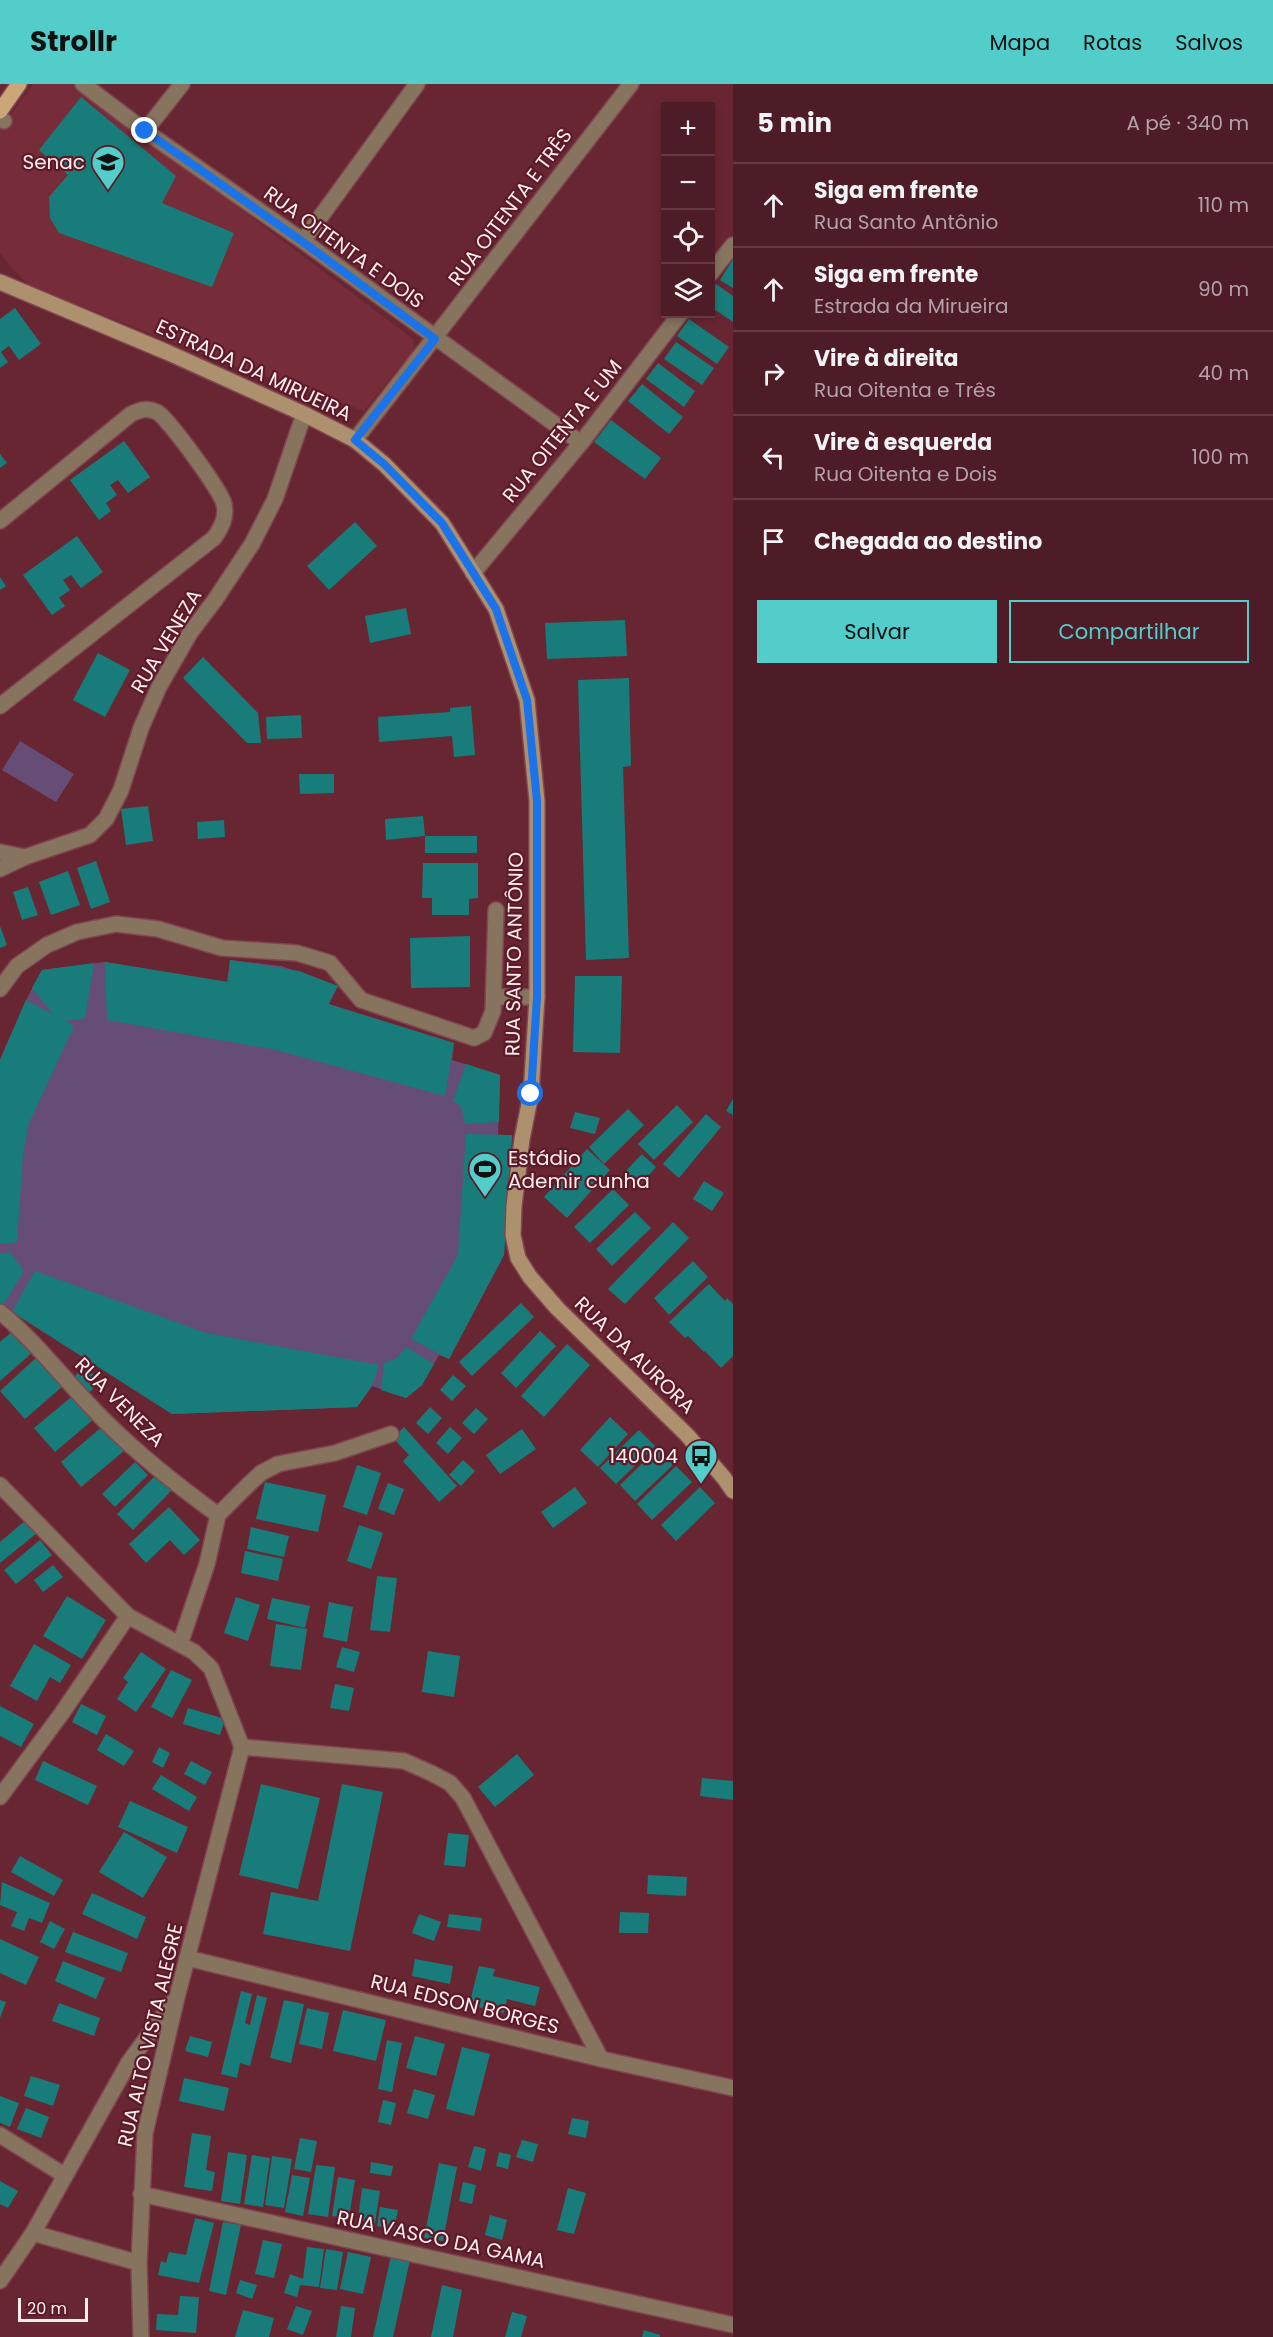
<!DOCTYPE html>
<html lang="pt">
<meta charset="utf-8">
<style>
body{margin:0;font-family:Poppins,sans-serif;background:#582932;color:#f1f3f6}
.controls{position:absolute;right:18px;top:18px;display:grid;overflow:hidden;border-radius:0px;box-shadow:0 3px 9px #0003}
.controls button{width:54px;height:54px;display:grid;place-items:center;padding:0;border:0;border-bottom:2px solid #653a43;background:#4e1c26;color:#f1f3f6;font:30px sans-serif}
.scale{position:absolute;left:18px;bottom:15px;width:70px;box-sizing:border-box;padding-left:6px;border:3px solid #feedee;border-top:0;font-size:16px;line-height:21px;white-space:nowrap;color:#feedee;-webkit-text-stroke:4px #5c1a28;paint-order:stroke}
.stop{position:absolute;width:18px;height:18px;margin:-14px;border:4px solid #1a73e8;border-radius:50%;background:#fff}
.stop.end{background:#1a73e8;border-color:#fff;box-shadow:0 2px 6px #0008}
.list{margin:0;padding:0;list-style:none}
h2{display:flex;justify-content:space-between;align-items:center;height:78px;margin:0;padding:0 24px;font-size:26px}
h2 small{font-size:20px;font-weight:400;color:#b3a1a7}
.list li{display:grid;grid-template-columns:39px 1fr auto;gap:18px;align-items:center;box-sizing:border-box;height:84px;padding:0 24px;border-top:2px solid #653a43}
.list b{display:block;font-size:22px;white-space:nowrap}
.list p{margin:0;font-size:20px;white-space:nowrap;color:#b3a1a7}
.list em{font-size:20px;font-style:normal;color:#b3a1a7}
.actions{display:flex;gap:12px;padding:18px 24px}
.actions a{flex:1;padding:14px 0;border:2px solid #53cdc9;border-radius:0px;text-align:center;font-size:21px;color:#53cdc9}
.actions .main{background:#53cdc9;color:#111}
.icon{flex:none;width:33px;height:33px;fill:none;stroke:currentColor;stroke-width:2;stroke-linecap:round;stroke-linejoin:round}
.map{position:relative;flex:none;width:733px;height:2253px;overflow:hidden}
header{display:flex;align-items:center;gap:36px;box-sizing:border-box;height:84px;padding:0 30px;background:#53cdc9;color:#111}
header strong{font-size:28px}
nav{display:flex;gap:33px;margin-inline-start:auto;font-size:21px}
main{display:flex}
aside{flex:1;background:#4e1c26}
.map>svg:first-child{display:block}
</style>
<header>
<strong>Strollr</strong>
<nav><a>Mapa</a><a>Rotas</a><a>Salvos</a></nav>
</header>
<main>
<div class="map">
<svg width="733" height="2253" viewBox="0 0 733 2253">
<rect width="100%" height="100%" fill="#682632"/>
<polygon fill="#772c3a" points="33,0 75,0 413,255 414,265 364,327 210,273 30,202 9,181 0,169 0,45"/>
<g fill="#664d75">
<polygon points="20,657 74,690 56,718 2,686"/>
<polygon points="230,876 281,882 338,902 329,920 454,959 452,976 500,991 498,1051 512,1051 504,1171 449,1275 439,1271 422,1301 406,1314 372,1302 357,1323 172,1330 0,1219 0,976 26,916 42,886 105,878 227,898"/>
</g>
<g fill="#187d7a">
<polygon points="81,13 176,92 162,119 234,149 212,203 59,149 50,134 49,113 68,91 39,66"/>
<polygon points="733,175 733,204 720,196"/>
<polygon points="716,200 733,212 733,238 711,223 711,209"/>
<polygon points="15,224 41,260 19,276 9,262 1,268 8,278 0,284 0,235"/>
<polygon points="689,235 729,263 717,280 677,252"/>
<polygon points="676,258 714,284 702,301 664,275"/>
<polygon points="658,279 695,307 684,323 646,295"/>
<polygon points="642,300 683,333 669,350 628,317"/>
<polygon points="611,336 661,374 645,395 594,358"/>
<polygon points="124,357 150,393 128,409 118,396 110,401 117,411 106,419 111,427 99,436 70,396"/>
<polygon points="0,370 7,379 0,384"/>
<polygon points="355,438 377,462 329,506 307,482"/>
<polygon points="77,452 103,488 81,504 71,491 63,496 70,506 59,514 65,522 52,531 23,491"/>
<polygon points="0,493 6,502 0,506"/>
<polygon points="406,524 411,550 370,559 365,532"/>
<polygon points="625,536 627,572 547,575 545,539"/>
<polygon points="98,569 130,586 105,633 73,616"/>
<polygon points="203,573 258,629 261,659 247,659 183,594"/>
<polygon points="629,594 631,682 623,683 629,874 586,876 578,596"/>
<polygon points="471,622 475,671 454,673 452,652 379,658 378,633 450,628 450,624"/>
<polygon points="301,631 302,654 267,655 266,633"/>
<polygon points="299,690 334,690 334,709 300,710"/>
<polygon points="148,722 153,757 126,761 121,725"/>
<polygon points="423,732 425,752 386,756 385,735"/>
<polygon points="224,736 225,753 198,755 197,738"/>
<rect x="425" y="752" width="52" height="17"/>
<polygon points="96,777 110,818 91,825 77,784"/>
<polygon points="423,779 478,779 478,814 469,815 469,831 432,831 432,814 422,814"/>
<polygon points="68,787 80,821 51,831 39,798"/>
<polygon points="28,803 38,831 22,836 13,808"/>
<polygon points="0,842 7,861 0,864"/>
<polygon points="470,852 470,903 411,904 410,854"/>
<polygon points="230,876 299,887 338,902 328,920 454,959 445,1012 276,966 107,936 105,878 228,898"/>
<polygon points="94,879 85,934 65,937 74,942 29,1039 23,1070 17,1158 0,1160 0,976 26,916 54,931 32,904 42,886"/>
<polygon points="575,892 622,892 620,969 573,968"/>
<polygon points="466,980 500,991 499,1038 465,1040 461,1022 453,1017"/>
<polygon points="733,1015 733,1031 726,1027"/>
<polygon points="677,1021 693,1038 654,1076 638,1060"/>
<polygon points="628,1025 644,1041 604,1080 589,1063"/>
<polygon points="575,1028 600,1034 595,1050 570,1044"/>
<polygon points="706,1030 721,1043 679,1094 663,1080"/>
<polygon points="466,1050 512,1051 504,1171 449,1275 411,1255 458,1171"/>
<polygon points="587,1065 610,1086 567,1134 544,1113"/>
<polygon points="642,1070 656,1083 637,1104 623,1090"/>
<polygon points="704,1097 724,1109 712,1127 693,1115"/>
<polygon points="613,1105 629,1121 590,1159 574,1143"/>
<polygon points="635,1128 651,1144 612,1182 596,1165"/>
<polygon points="673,1138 689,1154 625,1220 608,1205"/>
<polygon points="10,1168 24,1187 3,1221 0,1219 0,1170"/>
<polygon points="693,1177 708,1193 669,1231 654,1214"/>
<polygon points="35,1187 206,1249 379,1281 372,1302 357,1323 172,1330 12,1228"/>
<polygon points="709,1200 725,1217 727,1214 733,1220 733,1272 721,1284 705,1267 704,1268 688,1252 685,1254 669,1238"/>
<polygon points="521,1219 534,1233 472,1292 459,1278"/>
<polygon points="14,1246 33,1268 0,1297 0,1258"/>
<polygon points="540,1247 556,1262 516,1304 501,1289"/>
<polygon points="567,1260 590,1281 544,1333 521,1312"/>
<polygon points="406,1263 434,1280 422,1301 406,1314 381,1306 384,1279 397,1274"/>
<polygon points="38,1272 64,1301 25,1335 0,1307"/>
<polygon points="83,1282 100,1296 90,1308 73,1295"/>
<polygon points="453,1291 466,1302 452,1317 440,1306"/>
<polygon points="75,1310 95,1334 55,1368 34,1344"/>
<polygon points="430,1323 442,1334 428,1350 416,1339"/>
<polygon points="476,1324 488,1335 474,1350 462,1339"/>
<polygon points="610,1333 628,1350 598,1383 580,1366"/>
<polygon points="104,1341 125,1366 81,1403 61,1378"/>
<polygon points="404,1343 457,1402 439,1418 403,1377 409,1371 393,1354"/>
<polygon points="450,1343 462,1354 448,1370 436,1359"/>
<polygon points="522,1345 536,1365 500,1390 486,1371"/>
<polygon points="639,1346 655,1362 616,1400 600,1384"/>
<polygon points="659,1363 675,1379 635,1417 620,1401"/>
<polygon points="463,1376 475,1387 461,1402 449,1391"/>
<polygon points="135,1378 148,1391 115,1423 102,1410"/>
<polygon points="357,1381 381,1389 367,1431 343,1423"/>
<polygon points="676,1382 692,1398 652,1436 637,1420"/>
<polygon points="157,1390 172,1406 133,1446 117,1430"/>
<polygon points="265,1398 326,1411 318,1448 256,1435"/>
<polygon points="388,1399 404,1405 394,1431 378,1425"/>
<polygon points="575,1403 587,1419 553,1444 541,1428"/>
<polygon points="700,1403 715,1419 676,1457 661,1441"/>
<polygon points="169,1423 200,1456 184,1471 170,1456 146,1479 129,1460"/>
<polygon points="26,1436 37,1449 0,1479 0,1458"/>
<polygon points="359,1441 383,1449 371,1485 347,1477"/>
<polygon points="251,1443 289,1452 284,1473 247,1465"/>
<polygon points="40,1456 52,1471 16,1500 4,1486"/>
<polygon points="245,1467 283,1475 278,1497 241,1489"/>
<polygon points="53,1481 63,1493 43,1508 34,1496"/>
<polygon points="377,1492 397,1494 390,1548 370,1546"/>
<polygon points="67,1512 106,1536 82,1575 43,1552"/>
<polygon points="236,1513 260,1521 248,1557 224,1549"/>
<polygon points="272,1514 310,1522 305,1544 267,1535"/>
<polygon points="329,1518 353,1523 347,1558 323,1553"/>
<polygon points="276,1540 307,1545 301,1586 270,1582"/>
<polygon points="34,1560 71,1581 60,1599 50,1593 37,1617 10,1602"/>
<polygon points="342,1563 360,1568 354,1588 336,1583"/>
<polygon points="428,1567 460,1572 454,1613 422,1608"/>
<polygon points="141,1568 166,1585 136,1628 117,1615 128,1598 123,1594"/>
<polygon points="171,1586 192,1596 172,1634 151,1623"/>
<polygon points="335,1600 354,1604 349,1627 330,1624"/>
<polygon points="81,1620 106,1632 97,1651 72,1638"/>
<polygon points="0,1622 34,1640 21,1663 0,1652"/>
<polygon points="188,1624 225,1635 220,1651 183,1640"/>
<polygon points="106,1650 134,1667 124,1682 97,1666"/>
<polygon points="159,1663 170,1669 163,1684 152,1678"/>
<polygon points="517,1670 534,1691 495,1723 478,1703"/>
<polygon points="43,1677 97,1702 88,1721 35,1696"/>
<polygon points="191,1677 212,1688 205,1701 184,1690"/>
<polygon points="161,1691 197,1713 189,1727 152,1705"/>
<polygon points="702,1694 733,1697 733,1716 700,1712"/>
<polygon points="261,1700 320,1714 298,1805 239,1791"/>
<polygon points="342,1700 383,1708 350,1867 263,1850 271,1808 318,1817"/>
<polygon points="130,1717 188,1743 177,1769 118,1743"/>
<polygon points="124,1748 167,1773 143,1814 99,1788"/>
<polygon points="448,1749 469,1751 465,1783 444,1781"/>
<polygon points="20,1772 63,1796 54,1812 11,1788"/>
<polygon points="648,1791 687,1793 686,1812 647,1810"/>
<polygon points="2,1798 50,1819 42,1839 29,1834 24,1847 11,1842 17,1828 0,1821"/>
<polygon points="92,1809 146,1833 137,1855 82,1830"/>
<polygon points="620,1828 649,1829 648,1849 619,1849"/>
<polygon points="419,1830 441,1838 434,1857 412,1849"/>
<polygon points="449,1830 482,1834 480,1847 447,1843"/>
<polygon points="50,1837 65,1845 54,1865 40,1858"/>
<polygon points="73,1848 128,1869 121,1888 65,1868"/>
<polygon points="0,1855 39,1873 26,1901 0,1889"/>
<polygon points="415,1875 453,1882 450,1900 412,1892"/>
<polygon points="63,1877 105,1894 96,1915 55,1897"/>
<polygon points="479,1882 495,1885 493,1892 540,1903 535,1922 507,1915 504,1929 469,1921"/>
<polygon points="241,1907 252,1910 245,1939 250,1941 257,1911 267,1914 250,1982 240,1979 237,1994 221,1990"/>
<polygon points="0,1916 6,1918 0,1934"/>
<polygon points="284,1916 304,1920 291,1979 270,1974"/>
<polygon points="59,1919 100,1934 94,1952 52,1937"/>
<polygon points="307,1924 329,1929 322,1965 299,1960"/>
<polygon points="343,1926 386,1936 376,1977 333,1967"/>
<polygon points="190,1952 212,1958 208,1973 185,1967"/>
<polygon points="415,1952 445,1960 436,1992 406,1984"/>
<polygon points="387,1956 402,1959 392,2008 378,2005"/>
<polygon points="462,1963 490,1970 474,2032 446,2025"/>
<polygon points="31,1992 60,2001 53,2022 24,2012"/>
<polygon points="184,1994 229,2004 224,2027 179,2017"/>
<polygon points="414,2005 435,2011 428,2035 407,2029"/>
<polygon points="0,2012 19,2019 10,2043 0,2039"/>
<polygon points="383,2016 396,2019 391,2041 378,2038"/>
<polygon points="26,2024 49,2033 41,2054 17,2045"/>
<polygon points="572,2034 589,2037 586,2054 568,2050"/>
<polygon points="192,2049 211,2052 206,2086 215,2088 212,2107 184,2103"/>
<polygon points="300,2054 317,2057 311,2088 294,2085"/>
<polygon points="522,2056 538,2060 533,2078 516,2073"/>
<polygon points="474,2062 486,2065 481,2087 468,2083"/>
<polygon points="228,2068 247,2071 240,2120 221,2117"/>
<polygon points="499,2068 511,2071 508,2085 496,2082"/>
<polygon points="252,2071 270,2074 263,2123 244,2120"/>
<polygon points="272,2072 292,2075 284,2124 265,2121"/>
<polygon points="371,2078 393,2082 391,2092 370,2089"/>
<polygon points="439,2079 457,2083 443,2157 424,2154"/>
<polygon points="316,2081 335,2083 328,2133 308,2130"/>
<polygon points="292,2091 310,2094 303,2132 285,2128"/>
<polygon points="338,2093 355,2096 349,2134 332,2132"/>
<polygon points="0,2097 18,2107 8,2124 0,2120"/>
<polygon points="463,2098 476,2101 472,2120 459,2117"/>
<polygon points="362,2104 380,2107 374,2145 357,2142"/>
<polygon points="568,2104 586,2109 574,2150 557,2146"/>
<polygon points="380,2123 398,2126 394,2145 377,2142"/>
<polygon points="490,2131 507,2136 502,2156 485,2151"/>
<polygon points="195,2134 214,2139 199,2199 158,2191 161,2177 166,2179 169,2168 186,2171"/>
<polygon points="223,2138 241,2141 226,2211 209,2207"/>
<polygon points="263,2156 282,2160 274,2194 255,2190"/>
<polygon points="307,2163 324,2165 319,2203 300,2201 297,2213 284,2209 290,2190 303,2195"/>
<polygon points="326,2165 343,2168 337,2206 320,2204"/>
<polygon points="348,2168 371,2173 363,2210 340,2205"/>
<polygon points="391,2172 410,2176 393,2253 373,2253"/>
<polygon points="240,2196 257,2201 252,2215 236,2209"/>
<polygon points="442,2201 462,2206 453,2253 431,2253"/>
<polygon points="180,2212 199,2213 196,2249 156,2246 157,2230 178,2231"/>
<polygon points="296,2222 312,2227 303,2251 287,2245"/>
<polygon points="341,2222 355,2224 351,2253 336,2253"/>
<polygon points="243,2226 274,2234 269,2253 235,2253"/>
<polygon points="512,2228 527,2232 521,2253 505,2253"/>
<polygon points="644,2246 660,2251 660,2253 642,2253"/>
</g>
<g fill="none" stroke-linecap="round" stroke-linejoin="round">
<g stroke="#804650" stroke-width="18">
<g id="street">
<polyline points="83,0 145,47 303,157 581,359"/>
<polyline points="0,35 4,37"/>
<polyline points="145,47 182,0"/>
<polyline points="303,157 417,0"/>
<polyline points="710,190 733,161"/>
<polyline points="355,356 631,0"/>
<path d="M0 437 131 330C140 326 147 323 157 328 167 333 222 408 224 420 227 434 221 444 214 454L0 622"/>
<polyline points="473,489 581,359 680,230"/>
<polyline points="0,768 25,773"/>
<polyline points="0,785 25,773 90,751 106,735 121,706 141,644 159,603 190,549 215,516 252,460 275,415 304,330"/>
<polyline points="0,905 17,882 47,861 77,848 116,840 158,845 222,864 297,869 330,879 361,916 474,954 484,949 493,927 496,826"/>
<polyline points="494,913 537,913"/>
<path d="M0 1228C39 1260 69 1302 105 1337 140 1372 178 1402 218 1431"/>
<polyline points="0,1401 128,1532 194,1568 211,1584 242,1663"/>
<polyline points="180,1560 207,1480 218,1431 246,1403 261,1389 278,1380 335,1369 391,1350"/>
<polyline points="242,1663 404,1677 431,1689 450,1699 463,1714 601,1975"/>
<polyline points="0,1713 62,1629 128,1532"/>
<polyline points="187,1874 601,1975 733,2004"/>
<polyline points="0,2051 64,2091"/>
<polyline points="141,2110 733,2241"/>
<polyline points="33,2149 139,2179"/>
<polyline points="0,2197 33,2149 129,1978 173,1918"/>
<polyline points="141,2253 139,2179 145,2049 177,1913 242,1663"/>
</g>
</g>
<g stroke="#804650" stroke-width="18">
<polyline id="secondary" points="0,198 169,269 304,330 355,356 384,380 442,439 496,525 527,616 537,717 537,913 531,1010 522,1055 514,1122 513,1151 518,1174 530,1193 557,1224 687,1351 724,1394 733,1407"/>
</g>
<g stroke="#804650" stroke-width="18">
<polyline id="primary" points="0,27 19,0"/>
</g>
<use href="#street" stroke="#86745e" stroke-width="15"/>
<use href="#secondary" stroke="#ad906e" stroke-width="15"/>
<use href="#primary" stroke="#caa679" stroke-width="15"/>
</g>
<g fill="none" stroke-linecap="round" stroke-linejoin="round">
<polyline stroke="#1a73e8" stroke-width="8" points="145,47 303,158 435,255 355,356 384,380 442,439 496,525 527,616 537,717 537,913 531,1010"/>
</g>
<defs>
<g id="school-pin" transform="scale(1.725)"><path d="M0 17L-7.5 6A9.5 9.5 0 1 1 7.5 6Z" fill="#53cdc9" stroke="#5c1a28"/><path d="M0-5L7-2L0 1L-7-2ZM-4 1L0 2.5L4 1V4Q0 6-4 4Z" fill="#111"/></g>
<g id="stadium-pin" transform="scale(1.725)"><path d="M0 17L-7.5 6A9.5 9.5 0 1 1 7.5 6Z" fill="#53cdc9" stroke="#5c1a28"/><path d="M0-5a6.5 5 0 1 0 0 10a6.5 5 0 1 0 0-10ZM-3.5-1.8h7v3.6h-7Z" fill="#111"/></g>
<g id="bus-pin" transform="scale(1.725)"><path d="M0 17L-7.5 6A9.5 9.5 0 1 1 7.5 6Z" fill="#53cdc9" stroke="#5c1a28"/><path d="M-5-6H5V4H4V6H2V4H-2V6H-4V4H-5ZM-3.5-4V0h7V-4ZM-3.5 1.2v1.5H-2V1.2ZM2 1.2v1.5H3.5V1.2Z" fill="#111"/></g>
</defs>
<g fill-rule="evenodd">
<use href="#school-pin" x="108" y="78"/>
<use href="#stadium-pin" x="485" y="1085"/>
<use href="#bus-pin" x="701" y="1372"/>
</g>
<g text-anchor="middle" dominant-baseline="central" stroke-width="4.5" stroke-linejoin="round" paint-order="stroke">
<g font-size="20" fill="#feedee" stroke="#5c1a28" text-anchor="end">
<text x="85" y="78">Senac</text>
<text x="508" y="1074" text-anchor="start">Estádio<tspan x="508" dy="23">Ademir cunha</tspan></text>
<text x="678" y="1372">140004</text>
</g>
<g font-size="20" fill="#feedee" stroke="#5c1a28">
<text transform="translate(510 123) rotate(-53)">RUA OITENTA E TRÊS</text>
<text transform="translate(344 163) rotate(36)">RUA OITENTA E DOIS</text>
<text transform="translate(254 286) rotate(25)">ESTRADA DA MIRUEIRA</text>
<text transform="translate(562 347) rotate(-51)">RUA OITENTA E UM</text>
<text transform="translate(166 557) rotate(-59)">RUA VENEZA</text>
<text transform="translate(514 870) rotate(-89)">RUA SANTO ANTÔNIO</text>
<text transform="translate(635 1271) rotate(44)">RUA DA AURORA</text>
<text transform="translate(120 1318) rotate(45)">RUA VENEZA</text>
<text transform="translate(465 1920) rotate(14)">RUA EDSON BORGES</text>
<text transform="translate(150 1951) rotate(-77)">RUA ALTO VISTA ALEGRE</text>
<text transform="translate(441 2155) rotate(12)">RUA VASCO DA GAMA</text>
</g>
</g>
</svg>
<div class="controls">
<button>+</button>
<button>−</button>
<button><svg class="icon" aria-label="locate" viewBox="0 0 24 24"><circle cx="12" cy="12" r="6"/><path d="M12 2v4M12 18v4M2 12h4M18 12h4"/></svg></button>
<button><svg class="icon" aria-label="layers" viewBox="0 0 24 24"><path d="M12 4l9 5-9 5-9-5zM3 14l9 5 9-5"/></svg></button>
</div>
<div class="scale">20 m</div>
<div class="stop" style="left:531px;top:1010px"></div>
<div class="stop end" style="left:145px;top:47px"></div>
</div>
<aside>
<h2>5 min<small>A pé · 340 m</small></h2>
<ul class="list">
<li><svg class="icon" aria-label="ahead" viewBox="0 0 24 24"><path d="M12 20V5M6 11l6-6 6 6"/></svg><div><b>Siga em frente</b><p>Rua Santo Antônio</p></div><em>110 m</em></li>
<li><svg class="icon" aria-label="ahead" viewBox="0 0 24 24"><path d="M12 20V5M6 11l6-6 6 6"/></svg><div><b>Siga em frente</b><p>Estrada da Mirueira</p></div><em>90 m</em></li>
<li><svg class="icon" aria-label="right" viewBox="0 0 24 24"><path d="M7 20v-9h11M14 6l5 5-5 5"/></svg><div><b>Vire à direita</b><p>Rua Oitenta e Três</p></div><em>40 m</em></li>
<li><svg class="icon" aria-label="left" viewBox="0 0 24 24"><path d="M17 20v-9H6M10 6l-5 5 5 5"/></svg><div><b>Vire à esquerda</b><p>Rua Oitenta e Dois</p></div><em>100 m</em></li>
<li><svg class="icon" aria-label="arrive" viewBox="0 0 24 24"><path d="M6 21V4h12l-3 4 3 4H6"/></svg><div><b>Chegada ao destino</b></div></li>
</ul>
<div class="actions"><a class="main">Salvar</a><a>Compartilhar</a></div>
</aside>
</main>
